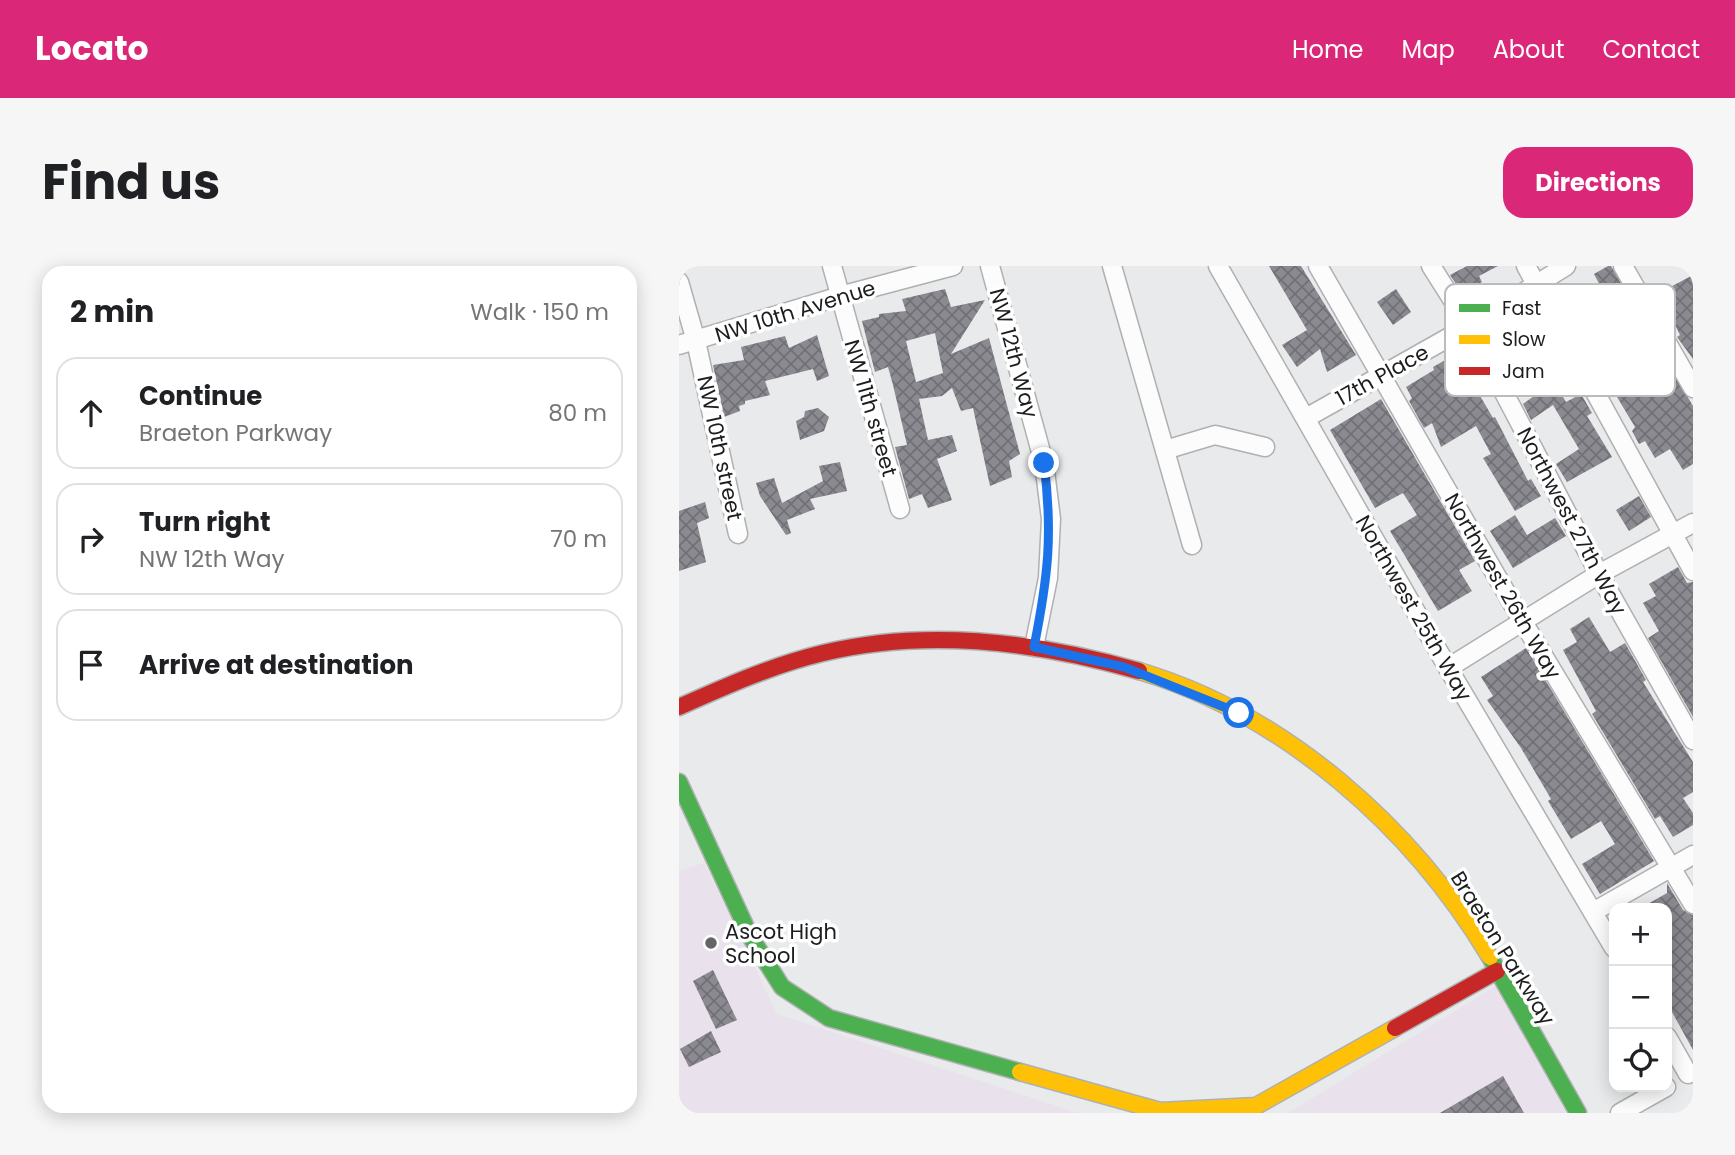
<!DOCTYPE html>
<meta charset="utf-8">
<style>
body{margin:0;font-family:Poppins,sans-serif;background:#f6f6f6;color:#202124}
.controls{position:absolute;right:21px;bottom:21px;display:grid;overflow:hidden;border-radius:14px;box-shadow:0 4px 18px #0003}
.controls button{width:63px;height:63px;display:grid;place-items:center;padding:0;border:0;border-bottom:2px solid #e0e0e0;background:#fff;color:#202124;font:35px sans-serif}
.stop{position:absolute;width:21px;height:21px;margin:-16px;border:5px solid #1a73e8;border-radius:50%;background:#fff}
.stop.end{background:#1a73e8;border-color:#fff;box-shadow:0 2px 7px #0008}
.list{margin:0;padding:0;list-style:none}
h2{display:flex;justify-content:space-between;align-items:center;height:91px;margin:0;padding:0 28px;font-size:30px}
h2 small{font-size:23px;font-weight:400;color:#757577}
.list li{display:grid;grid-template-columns:46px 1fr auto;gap:21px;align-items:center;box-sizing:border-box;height:112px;margin:0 14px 14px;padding:0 14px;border:2px solid #e0e0e0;border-radius:21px}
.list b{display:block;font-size:26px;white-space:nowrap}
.list p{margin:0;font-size:23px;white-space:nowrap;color:#757577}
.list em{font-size:23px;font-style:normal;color:#757577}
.icon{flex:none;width:38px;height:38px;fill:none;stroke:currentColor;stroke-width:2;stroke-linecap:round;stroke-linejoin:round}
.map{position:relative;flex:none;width:1014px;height:847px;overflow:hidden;border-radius:21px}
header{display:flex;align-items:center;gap:42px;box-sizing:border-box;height:98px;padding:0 35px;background:#db2777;color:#fff}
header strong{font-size:33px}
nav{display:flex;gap:38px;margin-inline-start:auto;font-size:24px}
.intro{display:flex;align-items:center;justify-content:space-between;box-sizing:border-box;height:168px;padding:0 42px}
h1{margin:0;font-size:49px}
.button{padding:18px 32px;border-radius:21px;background:#db2777;color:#fff;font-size:24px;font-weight:700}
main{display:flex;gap:42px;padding:0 42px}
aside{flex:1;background:#fff;border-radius:21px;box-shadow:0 4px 18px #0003}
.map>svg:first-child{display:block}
</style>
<header>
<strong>Locato</strong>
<nav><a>Home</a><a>Map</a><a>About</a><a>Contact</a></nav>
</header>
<div class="intro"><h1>Find us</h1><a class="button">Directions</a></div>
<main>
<aside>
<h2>2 min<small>Walk · 150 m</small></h2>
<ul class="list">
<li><svg class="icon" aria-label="ahead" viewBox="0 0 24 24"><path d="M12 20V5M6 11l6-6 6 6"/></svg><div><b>Continue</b><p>Braeton Parkway</p></div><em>80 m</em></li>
<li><svg class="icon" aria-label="right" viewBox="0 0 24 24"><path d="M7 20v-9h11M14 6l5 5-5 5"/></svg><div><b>Turn right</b><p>NW 12th Way</p></div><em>70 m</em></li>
<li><svg class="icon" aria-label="arrive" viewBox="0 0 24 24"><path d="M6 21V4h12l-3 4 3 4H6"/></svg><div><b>Arrive at destination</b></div></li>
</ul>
</aside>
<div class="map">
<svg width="1014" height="847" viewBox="0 0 1014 847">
<defs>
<pattern id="building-cross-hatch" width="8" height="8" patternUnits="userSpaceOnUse" patternTransform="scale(1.75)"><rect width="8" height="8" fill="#8b8a91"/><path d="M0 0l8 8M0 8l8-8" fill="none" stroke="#717076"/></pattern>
</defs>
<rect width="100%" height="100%" fill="#e8eaeb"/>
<g fill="#e9e1ec">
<polygon points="25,597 98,748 399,847 0,847 0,605"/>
<polygon points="817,720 887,847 609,847"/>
</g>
<g fill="url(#building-cross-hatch)" fill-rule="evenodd">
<polygon points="590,0 622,0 677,89 648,106 641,83 618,101 603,79 628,64"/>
<polygon points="788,0 819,0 800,10 803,16 783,27 771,9"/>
<polygon points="929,0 932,0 1014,140 1014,198 1004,204 991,183 976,192 966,175 960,178 953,165 956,161 902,71 938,52 915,8"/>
<polygon points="1014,9 1014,93 998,71 1001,69 980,27"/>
<path d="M266 23 272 41 306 34 272 88 310 72 341 188 330 195 333 211 311 220 294 142 282 145 273 122 263 130 240 133 249 174 273 169 278 185 258 193 273 234 249 242 243 228 230 233 216 181 228 179 214 119 209 101 196 106 183 55 200 51V48L227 45 223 33ZM256 67 264 107 237 116 227 75Z"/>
<polygon points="717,23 732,46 714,59 698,36"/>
<polygon points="841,59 852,77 858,73 869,91 878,86 890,104 874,114 887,136 902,128 913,147 908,150 933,191 888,216 877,198 900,183 874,139 852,154 844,138 859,127 822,70"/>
<polygon points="138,69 150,110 138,115 134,103 86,115 91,129 66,135 66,138 60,140 61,145 45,151 34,99 65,94 62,81 106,70 110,82"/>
<polygon points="787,82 799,104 791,109 800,128 814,152 816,151 849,215 852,213 862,230 836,245 804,192 812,188 797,160 762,181 753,157 745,162 730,135 733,132 727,121 755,104 754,101"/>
<polygon points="702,133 796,295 780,304 793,325 759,345 711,265 738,249 724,227 696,242 651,164"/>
<polygon points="139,142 150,151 145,165 121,174 117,155 125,151 126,145"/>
<polygon points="161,196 168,225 131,233 136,243 108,254 112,267 107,269 81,230 77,217 95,212 103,237 144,215 140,200"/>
<polygon points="960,230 972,251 950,265 937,244"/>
<polygon points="26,236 30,252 18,257 27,296 0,305 0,245"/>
<polygon points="836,249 848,269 876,252 887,270 834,302 811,265"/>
<polygon points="999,301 1008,317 1014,316 1014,451 969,372 980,365 964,337 977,330 970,318"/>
<polygon points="910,351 931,386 946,377 967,414 964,416 1014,496 1014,526 1004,532 1014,547 1014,559 994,571 981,550 976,553 913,448 917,445 884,384 898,376 891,363"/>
<polygon points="847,382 975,595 921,628 903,598 936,578 922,555 892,573 869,535 872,533 842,482 808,434 814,430 802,411"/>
<polygon points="988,617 1004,644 1014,649 1014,784 988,737 988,642 962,642 988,627"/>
<polygon points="34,704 58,754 37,763 14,715"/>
<polygon points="32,765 42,786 10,801 1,783"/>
<polygon points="824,810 845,847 761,847"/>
</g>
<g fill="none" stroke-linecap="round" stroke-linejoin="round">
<g stroke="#afb0b1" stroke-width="21">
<g id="street">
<polyline points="153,0 221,243"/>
<polyline points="311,0 365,197 372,253 369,312 355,381"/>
<polyline points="433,0 513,279"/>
<polyline points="539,0 769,402 935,682"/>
<polyline points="639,0 844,356 1014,638"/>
<polyline points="752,0 790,60 920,308 1014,474"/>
<polyline points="847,0 1014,305"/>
<polyline points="944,0 1014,122"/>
<polyline points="0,16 17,75 59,268"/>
<polyline points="0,79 161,30 274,0"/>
<polyline points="627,152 790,60 887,0"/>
<polyline points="486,184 536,169 586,181"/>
<polyline points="769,402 920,308 1014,257"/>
<polyline points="914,646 1014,589"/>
<polyline points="988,771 1009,808"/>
<polyline points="941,847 987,821"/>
</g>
</g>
<g stroke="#afb0b1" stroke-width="19">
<g id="fast">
<polyline points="0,516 71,670 103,721 150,752 341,806"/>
<polyline points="811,691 899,847"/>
</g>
</g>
<g stroke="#afb0b1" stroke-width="19">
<g id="slow">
<path d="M460 405C607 449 733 561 811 691"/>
<polyline points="341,806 481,845 577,840 716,762"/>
</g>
</g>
<g stroke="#afb0b1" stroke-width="19">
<g id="jam">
<path d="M0 441C47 420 94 399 144 387 248 362 359 376 460 405"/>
<polyline points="716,762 818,705"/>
</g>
</g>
<use href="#street" stroke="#fcfcfc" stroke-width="18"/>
<use href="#fast" stroke="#4caf50" stroke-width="16"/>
<use href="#slow" stroke="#ffc107" stroke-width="16"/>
<use href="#jam" stroke="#c62828" stroke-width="16"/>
</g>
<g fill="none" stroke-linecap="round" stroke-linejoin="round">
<path stroke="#1a73e8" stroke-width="9" d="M365 197C374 269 369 311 355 381L445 401 560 447"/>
</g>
<circle fill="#636566" stroke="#fff" stroke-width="2.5" cx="32" cy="677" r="7"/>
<g text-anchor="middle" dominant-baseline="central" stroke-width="7" stroke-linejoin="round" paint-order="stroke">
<g font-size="21" fill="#1c1d1e" stroke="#fff">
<text transform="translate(116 45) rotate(-17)">NW 10th Avenue</text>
<text transform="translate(335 87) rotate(75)">NW 12th Way</text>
<text transform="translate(703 109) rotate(-29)">17th Place</text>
<text transform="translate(192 142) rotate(74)">NW 11th street</text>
<text transform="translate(41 182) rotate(78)">NW 10th street</text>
<text transform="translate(893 255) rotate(62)">Northwest 27th Way</text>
<text transform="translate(824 320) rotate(60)">Northwest 26th Way</text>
<text transform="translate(735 342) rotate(60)">Northwest 25th Way</text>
<text transform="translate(824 682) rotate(58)">Braeton Parkway</text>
</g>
<g font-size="21" fill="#1c1d1e" stroke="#fff" text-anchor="start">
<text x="46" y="665">Ascot High<tspan x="46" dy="24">School</tspan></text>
</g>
</g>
<rect x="766" y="18" width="230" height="112" rx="10" fill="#fff" stroke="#bbbbbc" stroke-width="2"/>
<rect x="780" y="38" width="31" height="8" fill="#4caf50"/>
<rect x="780" y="69" width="31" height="9" fill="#ffc107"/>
<rect x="780" y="101" width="31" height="8" fill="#c62828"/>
<g font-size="19" fill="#1c1d1e">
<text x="823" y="49">Fast</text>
<text x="823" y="80">Slow</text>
<text x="823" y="112">Jam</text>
</g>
</svg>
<div class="controls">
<button>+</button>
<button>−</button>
<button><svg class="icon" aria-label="locate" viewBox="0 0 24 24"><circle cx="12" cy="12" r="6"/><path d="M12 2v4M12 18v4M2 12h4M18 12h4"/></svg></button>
</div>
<div class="stop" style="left:560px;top:447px"></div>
<div class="stop end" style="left:365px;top:197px"></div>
</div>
</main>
